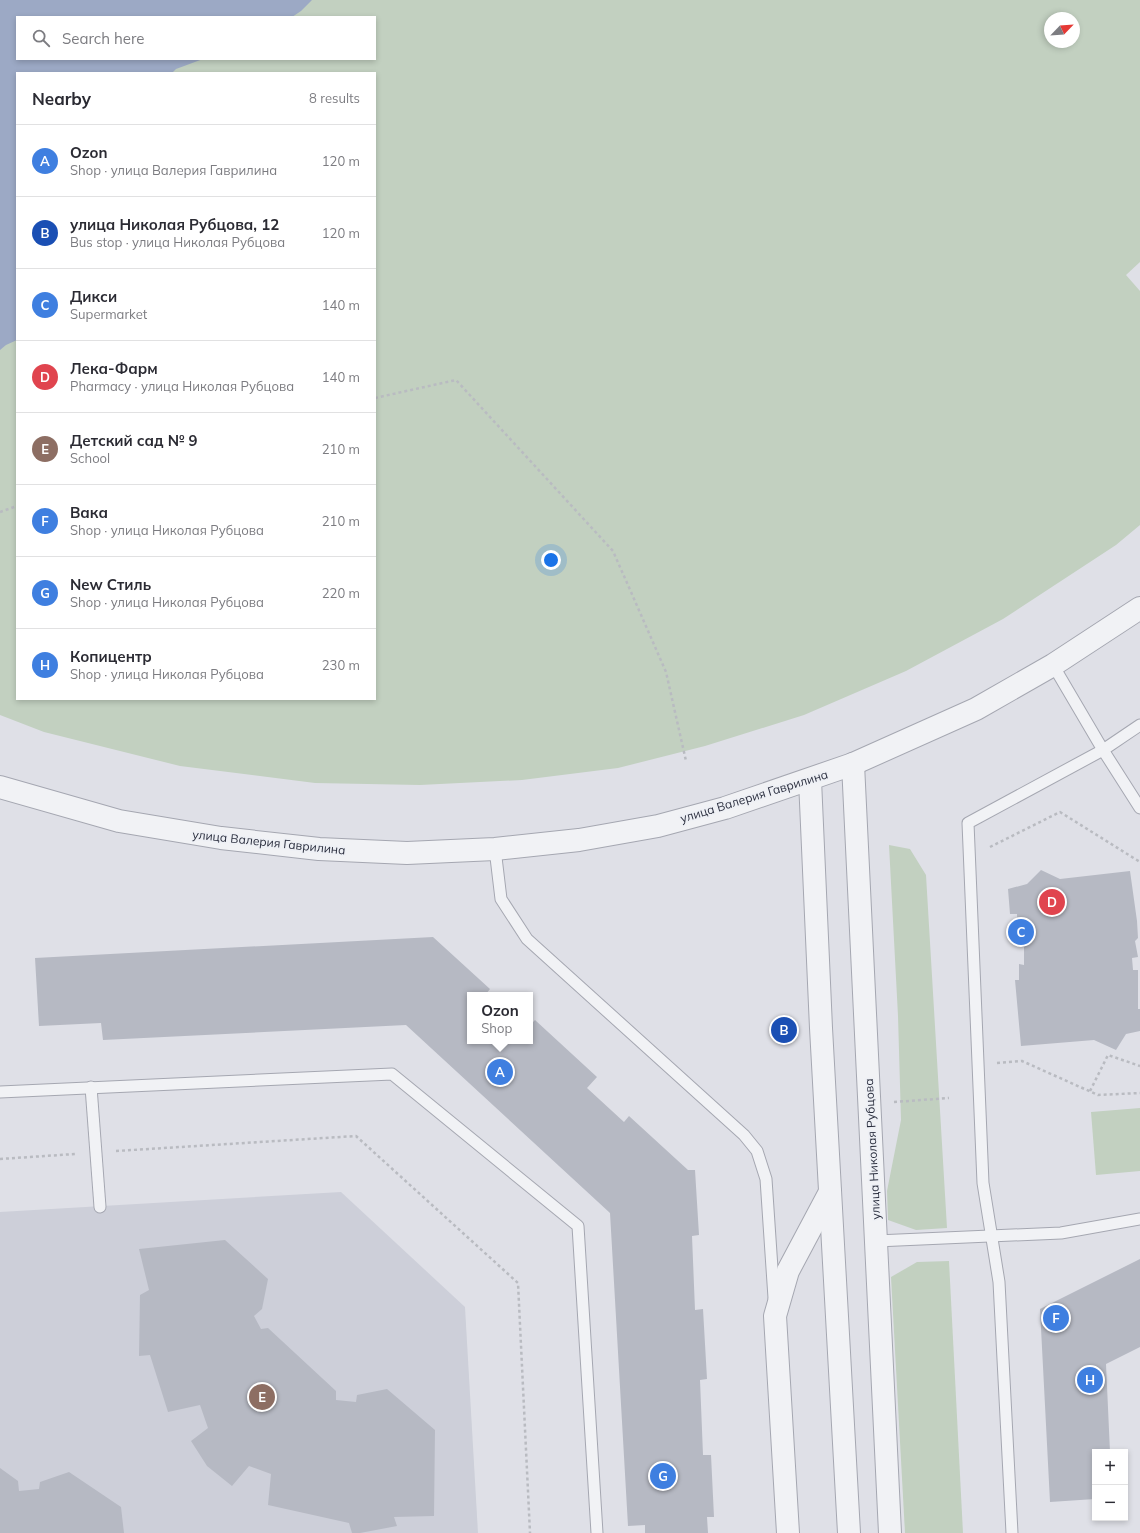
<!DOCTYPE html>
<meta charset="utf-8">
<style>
body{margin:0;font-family:Mulish,sans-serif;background:#f7f7f7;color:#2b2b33}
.controls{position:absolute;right:12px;bottom:12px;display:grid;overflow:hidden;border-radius:0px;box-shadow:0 2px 6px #0003}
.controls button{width:36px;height:36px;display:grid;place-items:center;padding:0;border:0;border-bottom:1px solid #e1e1e2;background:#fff;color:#2b2b33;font:20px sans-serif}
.compass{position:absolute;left:1044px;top:12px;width:36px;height:36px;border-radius:50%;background:#fff;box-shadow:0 2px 6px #0003;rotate:65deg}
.you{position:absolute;left:551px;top:560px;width:14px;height:14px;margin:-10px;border:3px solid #fff;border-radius:50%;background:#1a73e8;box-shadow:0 0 0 6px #1a73e833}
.badge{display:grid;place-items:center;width:26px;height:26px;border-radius:50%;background:#b45309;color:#fff;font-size:13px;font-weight:700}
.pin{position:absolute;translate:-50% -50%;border:2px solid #fff;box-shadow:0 1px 4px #0006}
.popup{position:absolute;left:467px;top:992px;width:66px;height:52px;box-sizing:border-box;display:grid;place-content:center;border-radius:0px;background:#fff;filter:drop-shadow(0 1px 3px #0005);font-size:13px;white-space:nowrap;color:#7c7c81}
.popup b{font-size:15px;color:#2b2b33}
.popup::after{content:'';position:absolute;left:50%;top:100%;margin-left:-8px;border:8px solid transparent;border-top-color:#fff}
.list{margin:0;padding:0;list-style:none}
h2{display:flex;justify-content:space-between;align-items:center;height:52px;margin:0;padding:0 16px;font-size:17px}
h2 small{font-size:13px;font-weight:400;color:#7c7c81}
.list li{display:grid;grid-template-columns:26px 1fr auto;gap:12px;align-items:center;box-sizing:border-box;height:72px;padding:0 16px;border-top:1px solid #e1e1e2}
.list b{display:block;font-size:15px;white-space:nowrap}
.list p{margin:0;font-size:13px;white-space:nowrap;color:#7c7c81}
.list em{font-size:13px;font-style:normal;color:#7c7c81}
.icon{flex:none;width:22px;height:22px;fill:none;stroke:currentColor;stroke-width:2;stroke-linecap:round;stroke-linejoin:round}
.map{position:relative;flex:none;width:1140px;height:1533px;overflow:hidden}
.search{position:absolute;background:#fff;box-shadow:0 2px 6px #0003;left:16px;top:16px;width:360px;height:44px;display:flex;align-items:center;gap:10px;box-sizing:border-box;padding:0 14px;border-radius:0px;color:#7c7c81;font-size:15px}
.panel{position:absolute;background:#fff;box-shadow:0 2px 6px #0003;left:16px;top:72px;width:360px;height:628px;border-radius:0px}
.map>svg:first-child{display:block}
</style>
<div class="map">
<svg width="1140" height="1533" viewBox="0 0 1140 1533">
<rect width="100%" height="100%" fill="#dfe0e7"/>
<polygon fill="#cdcfd9" points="341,1192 465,1307 478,1533 0,1533 0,1212"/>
<g fill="#c2d0c0" fill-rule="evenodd">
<path d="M0 0H1140V262L1126 275 1140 291V525L1116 545 1003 619 906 671 804 715 705 746 618 768 522 780 420 785 315 783 180 766 44 732 0 715ZM17 17H375V59H17ZM1050 18H1074V42H1050ZM17 73H375V699H17Z"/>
<polygon points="889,845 910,849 926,875 947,1228 916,1230 888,1220 887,1191 901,1120 898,1016"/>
<polygon points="1140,1108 1140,1171 1096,1175 1091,1112"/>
<polygon points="949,1261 963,1533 905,1533 891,1277 917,1262"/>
</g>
<polygon fill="#9ca9c5" points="0,0 312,0 301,11 292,17 17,17 17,59 203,59 176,69 172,73 17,73 17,340 6,345 0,350"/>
<g fill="#b6b9c3">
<polygon points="1041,870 1060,879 1130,871 1137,921 1138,938 1135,941 1138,957 1132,958 1133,970 1138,970 1138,1009 1140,1009 1140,1031 1126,1034 1116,1050 1094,1040 1021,1046 1015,980 1019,980 1019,964 1024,965 1024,947 1018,947 1017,914 1010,914 1008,889 1027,884"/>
<polygon points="433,937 490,989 486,994 487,995 470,995 470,1041 530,1041 530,1025 535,1020 597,1077 587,1088 624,1122 629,1116 688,1170 695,1170 699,1235 692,1236 695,1310 703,1309 707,1379 700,1380 703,1455 711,1455 714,1517 707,1517 708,1533 645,1533 645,1525 628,1526 610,1213 406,1025 103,1040 101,1023 39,1026 35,958"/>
<polygon points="225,1240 268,1279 262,1309 254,1316 261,1329 268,1328 336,1391 336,1400 356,1402 357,1395 387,1389 435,1430 434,1516 394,1517 397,1526 360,1533 352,1533 349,1523 268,1505 271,1474 249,1466 232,1486 207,1466 191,1441 208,1428 200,1405 168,1412 150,1355 139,1356 140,1295 149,1290 139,1249"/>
<polygon points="1140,1259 1140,1347 1106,1364 1110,1452 1095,1452 1095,1499 1050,1502 1040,1309"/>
<polygon points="0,1468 18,1481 19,1491 39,1489 40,1482 69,1472 121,1507 124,1533 0,1533"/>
</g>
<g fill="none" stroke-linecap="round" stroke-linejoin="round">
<g stroke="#a5a7b1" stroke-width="13">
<g id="lane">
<polyline points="1053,665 1103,750 1140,808"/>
<polyline points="495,849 501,899 527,939 744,1135 757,1151 766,1179 774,1298"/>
<polyline points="91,1087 100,1207"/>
<polyline points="0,1092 392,1074 578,1226 597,1533"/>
<polyline points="876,1241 1061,1233 1140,1219"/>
<polyline points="1012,1533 999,1282 983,1183 968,823 1103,750 1140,725"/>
</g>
</g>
<g stroke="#a5a7b1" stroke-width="24">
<g id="street">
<polyline points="853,764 890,1533"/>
<polyline points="810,780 821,1028 849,1533"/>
<polyline points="0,787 119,821 221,838 319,849 407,853 495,849 579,840 658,826 725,808 853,764 976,709 1053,665 1140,608"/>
<polyline points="788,1533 775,1316 788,1271 830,1192"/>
</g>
</g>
<g stroke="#b9bbc1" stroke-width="2.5" stroke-dasharray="3 3" stroke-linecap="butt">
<polyline points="375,398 456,380 613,551 666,672 686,761"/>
<polyline points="0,512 17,506"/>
<polyline points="990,847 1060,812 1140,862"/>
<polyline points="997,1063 1022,1061 1098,1095 1140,1093"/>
<polyline points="1090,1091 1108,1055 1140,1066"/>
<polyline points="894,1102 949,1098"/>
<polyline points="116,1151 356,1136 518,1283 530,1533"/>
<polyline points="0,1159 75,1154"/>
</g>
<use href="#lane" stroke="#f1f2f5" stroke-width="11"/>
<use href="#street" stroke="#f1f2f5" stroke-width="22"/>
</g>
<g text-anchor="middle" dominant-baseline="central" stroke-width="3.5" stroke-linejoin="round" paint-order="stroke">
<g font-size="12" fill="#292d3d" stroke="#eef0f5">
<text transform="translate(754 796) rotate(-17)">улица Валерия Гаврилина</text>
<text transform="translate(269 842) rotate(6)">улица Валерия Гаврилина</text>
<text transform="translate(872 1149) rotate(-93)">улица Николая Рубцова</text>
</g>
</g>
</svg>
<div class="controls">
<button>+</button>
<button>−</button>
</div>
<svg class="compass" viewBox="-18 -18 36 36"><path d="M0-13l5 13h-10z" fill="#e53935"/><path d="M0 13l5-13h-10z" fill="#7c7c81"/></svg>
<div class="you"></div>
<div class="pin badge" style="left:500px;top:1072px;background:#3f7fe0">A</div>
<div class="popup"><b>Ozon</b>Shop</div>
<div class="pin badge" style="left:784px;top:1030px;background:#1a4fb4">B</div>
<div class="pin badge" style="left:1021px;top:932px;background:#3f7fe0">C</div>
<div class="pin badge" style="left:1052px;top:902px;background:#e0444e">D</div>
<div class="pin badge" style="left:262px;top:1397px;background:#8d6e63">E</div>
<div class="pin badge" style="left:1056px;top:1318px;background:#3f7fe0">F</div>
<div class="pin badge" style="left:663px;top:1476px;background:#3f7fe0">G</div>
<div class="pin badge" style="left:1090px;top:1380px;background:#3f7fe0">H</div>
<div class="search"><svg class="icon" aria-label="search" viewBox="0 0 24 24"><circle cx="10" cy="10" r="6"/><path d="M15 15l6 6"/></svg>Search here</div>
<section class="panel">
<h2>Nearby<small>8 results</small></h2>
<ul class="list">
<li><span class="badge" style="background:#3f7fe0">A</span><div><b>Ozon</b><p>Shop · улица Валерия Гаврилина</p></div><em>120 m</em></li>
<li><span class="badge" style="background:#1a4fb4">B</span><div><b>улица Николая Рубцова, 12</b><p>Bus stop · улица Николая Рубцова</p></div><em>120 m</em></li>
<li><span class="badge" style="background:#3f7fe0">C</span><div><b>Дикси</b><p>Supermarket</p></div><em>140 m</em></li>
<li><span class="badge" style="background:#e0444e">D</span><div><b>Лека-Фарм</b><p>Pharmacy · улица Николая Рубцова</p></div><em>140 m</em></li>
<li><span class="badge" style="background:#8d6e63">E</span><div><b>Детский сад № 9</b><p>School</p></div><em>210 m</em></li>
<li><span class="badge" style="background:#3f7fe0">F</span><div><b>Вака</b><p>Shop · улица Николая Рубцова</p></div><em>210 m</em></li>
<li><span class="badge" style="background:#3f7fe0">G</span><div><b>New Стиль</b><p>Shop · улица Николая Рубцова</p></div><em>220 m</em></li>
<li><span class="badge" style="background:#3f7fe0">H</span><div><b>Копицентр</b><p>Shop · улица Николая Рубцова</p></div><em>230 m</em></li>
</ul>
</section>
</div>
